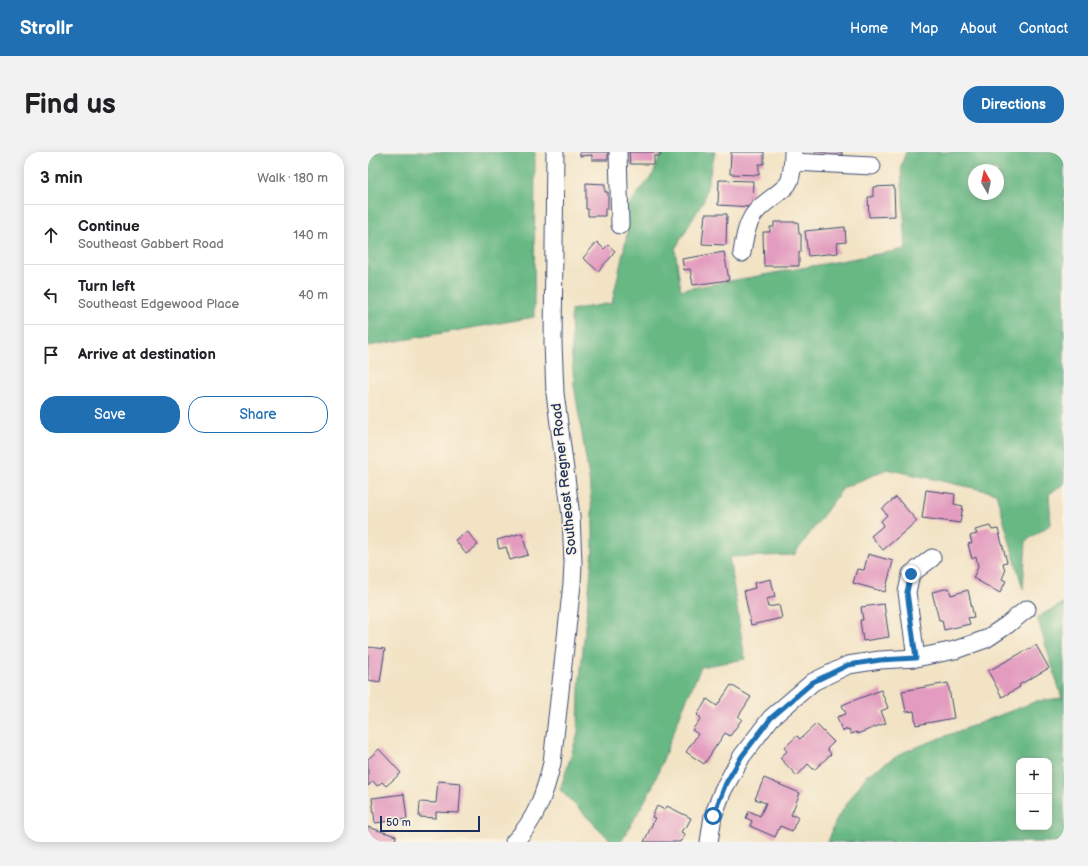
<!DOCTYPE html>
<meta charset="utf-8">
<style>
body{margin:0;font-family:"Balsamiq Sans",sans-serif;background:#f2f2f2;color:#202124}
.controls{position:absolute;right:12px;bottom:12px;display:grid;overflow:hidden;border-radius:8px;box-shadow:0 2px 10px #0003}
.controls button{width:36px;height:36px;display:grid;place-items:center;padding:0;border:0;border-bottom:1px solid #e0e0e0;background:#fff;color:#202124;font:20px sans-serif}
.compass{position:absolute;left:600px;top:12px;width:36px;height:36px;border-radius:50%;background:#fff;box-shadow:0 2px 10px #0003;rotate:351deg}
.scale{position:absolute;left:12px;bottom:10px;width:100px;box-sizing:border-box;padding-left:4px;border:2px solid #1b2f5e;border-top:0;font-size:11px;line-height:14px;white-space:nowrap;color:#1b2f5e;-webkit-text-stroke:3px #fcf5e5;paint-order:stroke}
.stop{position:absolute;width:12px;height:12px;margin:-9px;border:3px solid #1f6fb2;border-radius:50%;background:#fff}
.stop.end{background:#1f6fb2;border-color:#fff;box-shadow:0 1px 4px #0008}
.list{margin:0;padding:0;list-style:none}
h2{display:flex;justify-content:space-between;align-items:center;height:52px;margin:0;padding:0 16px;font-size:17px}
h2 small{font-size:13px;font-weight:400;color:#757577}
.list li{display:grid;grid-template-columns:26px 1fr auto;gap:12px;align-items:center;box-sizing:border-box;height:60px;padding:0 16px;border-top:1px solid #e0e0e0}
.list b{display:block;font-size:15px;white-space:nowrap}
.list p{margin:0;font-size:13px;white-space:nowrap;color:#757577}
.list em{font-size:13px;font-style:normal;color:#757577}
.actions{display:flex;gap:8px;padding:12px 16px}
.actions a{flex:1;padding:9px 0;border:1px solid #1f6fb2;border-radius:16px;text-align:center;font-size:14px;color:#1f6fb2}
.actions .main{background:#1f6fb2;color:#fff}
.icon{flex:none;width:22px;height:22px;fill:none;stroke:currentColor;stroke-width:2;stroke-linecap:round;stroke-linejoin:round}
.map{position:relative;flex:none;width:696px;height:690px;overflow:hidden;border-radius:16px}
header{display:flex;align-items:center;gap:24px;box-sizing:border-box;height:56px;padding:0 20px;background:#1f6fb2;color:#fff}
header strong{font-size:19px}
nav{display:flex;gap:22px;margin-inline-start:auto;font-size:14px}
.intro{display:flex;align-items:center;justify-content:space-between;box-sizing:border-box;height:96px;padding:0 24px}
h1{margin:0;font-size:28px}
.button{padding:10px 18px;border-radius:16px;background:#1f6fb2;color:#fff;font-size:14px;font-weight:700}
main{display:flex;gap:24px;padding:0 24px}
aside{flex:1;background:#fff;border-radius:16px;box-shadow:0 2px 10px #0003}
.map>svg:first-child{display:block}
</style>
<header>
<strong>Strollr</strong>
<nav><a>Home</a><a>Map</a><a>About</a><a>Contact</a></nav>
</header>
<div class="intro"><h1>Find us</h1><a class="button">Directions</a></div>
<main>
<aside>
<h2>3 min<small>Walk · 180 m</small></h2>
<ul class="list">
<li><svg class="icon" aria-label="ahead" viewBox="0 0 24 24"><path d="M12 20V5M6 11l6-6 6 6"/></svg><div><b>Continue</b><p>Southeast Gabbert Road</p></div><em>140 m</em></li>
<li><svg class="icon" aria-label="left" viewBox="0 0 24 24"><path d="M17 20v-9H6M10 6l-5 5 5 5"/></svg><div><b>Turn left</b><p>Southeast Edgewood Place</p></div><em>40 m</em></li>
<li><svg class="icon" aria-label="arrive" viewBox="0 0 24 24"><path d="M6 21V4h12l-3 4 3 4H6"/></svg><div><b>Arrive at destination</b></div></li>
</ul>
<div class="actions"><a class="main">Save</a><a>Share</a></div>
</aside>
<div class="map">
<svg width="696" height="690" viewBox="0 0 696 690">
<rect width="100%" height="100%" fill="#fcf5e5"/>
<filter id="ink" filterUnits="userSpaceOnUse"><feTurbulence type="fractalNoise" baseFrequency=".025" numOctaves="2"/><feDisplacementMap in="SourceGraphic" scale="8" xChannelSelector="R" yChannelSelector="G"/><feConvolveMatrix kernelMatrix="1 2 1 2 8 2 1 2 1" color-interpolation-filters="sRGB"/></filter>
<filter id="wash" filterUnits="userSpaceOnUse"><feTurbulence type="fractalNoise" baseFrequency=".012" numOctaves="4" result="noise"/><feDisplacementMap in="SourceGraphic" scale="16" xChannelSelector="R" yChannelSelector="G"/><feGaussianBlur stdDeviation="0.9" result="paint"/><feColorMatrix in="noise" values="0 0 0 0 0 0 0 0 0 0 0 0 0 0 0 0 0 1.4 0 .05"/><feComposite in="paint" operator="in"/></filter>
<g filter="url(#wash)">
<rect width="100%" height="100%" fill="#f2e3c5"/>
<g fill="#68b884" stroke="#427471" fill-rule="evenodd">
<polygon points="0,0 167,0 166,165 0,194"/>
<path d="M294 0H347L336 48 307 97 313 138 538 97 533 14 538 0H696V332L681 342 683 372 658 389 655 437 628 341 519 317 475 336 426 403 361 405 377 507 333 515 315 556 284 636 253 690H244L192 638 210 581 211 536 225 398V375L221 325 206 233 204 207 203 158 244 151 259 83 260 54 285 22ZM606 18H630V42H606Z"/>
<path d="M696 451V690H460L469 666 499 623 536 600 669 549 694 546 669 465ZM651 609H681V675H651Z"/>
</g>
<g id="blocks">
<g fill="#e39cbf">
<polygon points="212,0 240,0 240,8 224,8 224,3 212,4"/>
<polygon points="261,0 292,0 293,4 286,4 286,12 262,12"/>
<polygon points="363,0 396,0 396,12 391,12 391,23 362,22"/>
<rect x="447" y="0" width="27" height="3"/>
<polygon points="351,28 385,29 384,55 350,53"/>
<polygon points="218,31 237,32 237,40 240,40 240,57 237,57 237,64 220,64 220,57 218,57"/>
<polygon points="526,34 527,64 501,65 500,45 505,45 505,35"/>
<polygon points="337,62 359,62 358,93 334,92"/>
<polygon points="406,70 430,70 431,82 433,82 433,100 431,100 431,114 396,114 395,80 402,80 402,75 406,75"/>
<polygon points="477,75 478,90 469,91 470,101 440,104 437,79"/>
<polygon points="229,90 236,97 240,93 247,99 244,102 245,103 230,119 215,106"/>
<polygon points="356,100 361,128 325,133 322,117 316,118 314,107"/>
<polygon points="558,338 587,342 586,352 595,354 592,371 554,366"/>
<polygon points="528,345 549,369 515,398 503,384 516,373 513,369 519,363 514,357"/>
<polygon points="622,374 624,378 630,377 639,410 635,411 637,420 634,427 638,429 632,441 605,426 610,415 608,405 604,407 600,392 604,391 602,384 609,382 607,378"/>
<polygon points="99,379 110,393 98,402 87,388"/>
<polygon points="154,381 160,403 142,408 138,395 131,397 129,388"/>
<polygon points="500,402 525,409 517,440 485,431 489,417 496,418"/>
<polygon points="403,427 407,445 398,447 400,455 411,453 414,466 383,473 376,439 387,436 386,431"/>
<polygon points="581,436 583,443 600,438 606,465 600,466 602,472 576,478 574,468 571,468 564,440"/>
<polygon points="516,452 521,485 495,489 492,468 495,468 493,455"/>
<polygon points="668,493 681,516 651,533 652,535 634,545 620,519"/>
<polygon points="0,495 17,497 12,530 0,528"/>
<polygon points="580,531 586,566 548,573 546,559 538,560 534,539"/>
<polygon points="363,533 383,545 370,565 374,567 362,584 357,581 336,612 318,600 330,582 324,578 333,566 329,563 339,547 349,554"/>
<polygon points="513,538 520,556 513,559 518,571 489,582 489,580 483,582 481,577 474,579 469,565 478,562 474,553"/>
<polygon points="448,572 466,590 459,597 463,602 446,618 440,612 429,624 412,606 419,599 416,596 429,584 432,587"/>
<polygon points="11,597 33,621 18,634 14,630 9,634 5,629 0,634 0,607"/>
<polygon points="396,626 432,641 423,663 430,665 424,679 412,674 407,685 382,674 384,669 378,666 381,659 392,664 398,651 387,647"/>
<polygon points="70,629 93,631 91,661 68,660 68,666 51,665 52,650 68,651"/>
<polygon points="36,642 39,667 7,671 4,646"/>
<polygon points="289,654 297,658 299,654 323,666 318,676 316,675 313,680 317,682 314,688 313,688 312,690 276,690 287,666 284,665"/>
<polygon points="0,675 28,684 27,690 0,690"/>
</g>
</g>
</g>
<g filter="url(#ink)">
<use href="#blocks" fill-opacity="0" stroke="#3b4a6d" stroke-width="1"/>
<g fill="none" stroke-linecap="round" stroke-linejoin="round">
<g stroke="#3b4a6d" stroke-width="19">
<g id="minor">
<polyline points="250,0 252,73"/>
<polyline points="425,10 504,14"/>
<path d="M374 101C376 88 378 74 386 62 395 50 409 44 419 33 424 28 425 8 425 0"/>
<polyline points="548,506 539,440 543,422 564,406"/>
<path d="M146 690C168 668 177 641 184 611L204 432 205 411 203 364 187 241 185 191 187 0"/>
<polyline points="341,690 345,664 355,638 374,604 403,566 445,530 480,513 512,508 548,506 587,498 618,487 639,473 659,457"/>
</g>
</g>
<use href="#minor" stroke="#fff" stroke-width="17"/>
</g>
</g>
<g fill="none" stroke-linecap="round" stroke-linejoin="round" filter="url(#ink)">
<polyline stroke="#1f6fb2" stroke-width="5" points="345,664 358,631 374,604 403,566 445,530 480,513 512,508 548,506 539,440 543,422"/>
</g>
<g text-anchor="middle" dominant-baseline="central" stroke-width="3.5" stroke-linejoin="round" paint-order="stroke">
<g font-size="14" fill="#1b2f5e" stroke="#fcf5e5">
<text transform="translate(196 327) rotate(-96)">Southeast Regner Road</text>
</g>
</g>
</svg>
<div class="controls">
<button>+</button>
<button>−</button>
</div>
<svg class="compass" viewBox="-18 -18 36 36"><path d="M0-13l5 13h-10z" fill="#e53935"/><path d="M0 13l5-13h-10z" fill="#757577"/></svg>
<div class="scale">50 m</div>
<div class="stop" style="left:345px;top:664px"></div>
<div class="stop end" style="left:543px;top:422px"></div>
</div>
</main>
